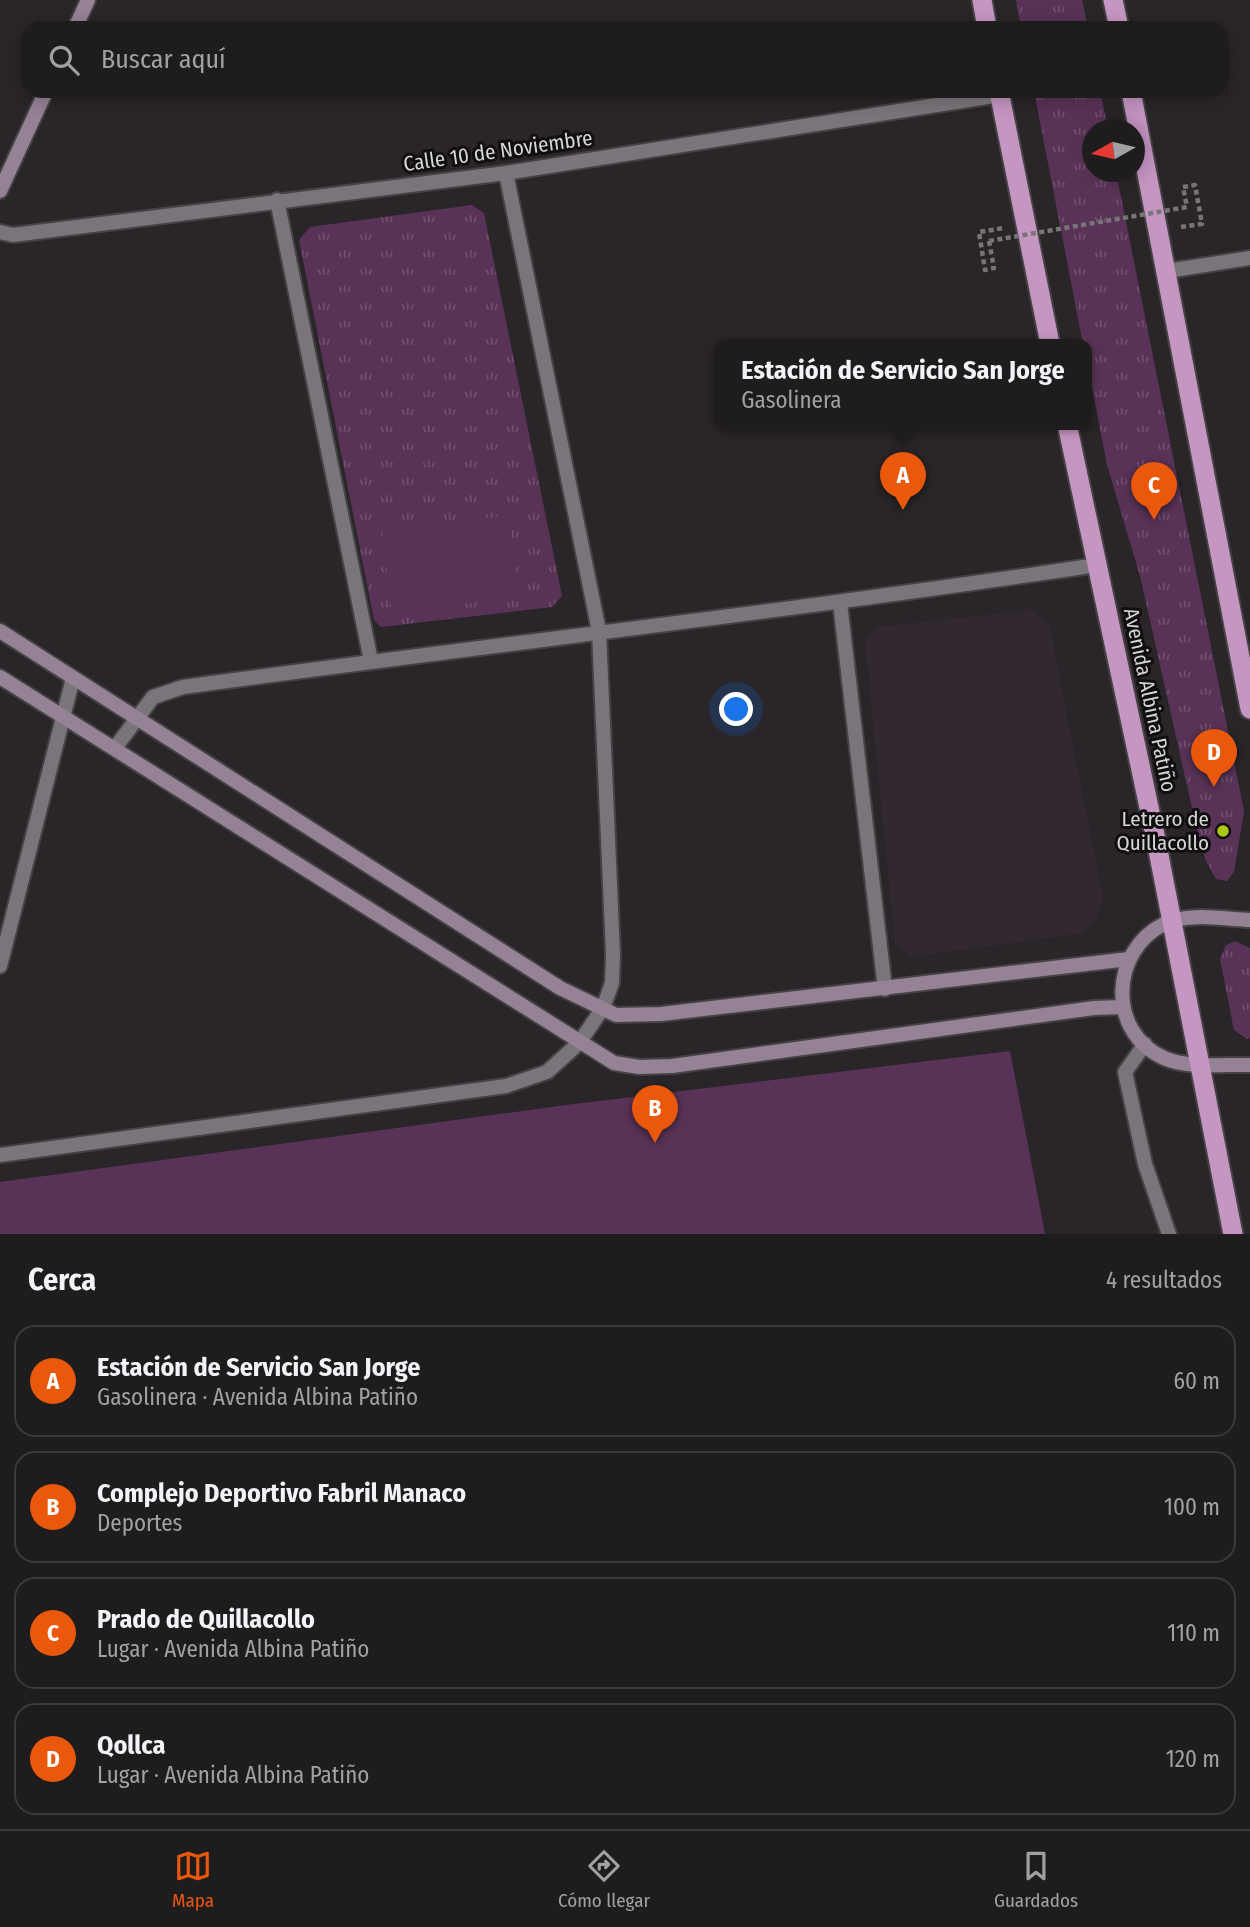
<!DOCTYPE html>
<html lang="es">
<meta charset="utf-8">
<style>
body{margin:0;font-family:"Fira Sans Condensed",sans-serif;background:#2c292b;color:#f1f3f6}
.compass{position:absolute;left:1082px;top:119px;width:63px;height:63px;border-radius:50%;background:#1f1c1e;box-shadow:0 4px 18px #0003;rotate:262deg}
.you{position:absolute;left:737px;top:710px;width:24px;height:24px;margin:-18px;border:5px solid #fff;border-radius:50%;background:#1a73e8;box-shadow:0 0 0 10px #1a73e833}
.badge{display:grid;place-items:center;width:46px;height:46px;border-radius:50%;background:#ea580c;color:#fff;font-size:23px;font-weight:700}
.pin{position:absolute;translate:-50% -58px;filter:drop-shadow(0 2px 4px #0008)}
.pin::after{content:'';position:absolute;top:37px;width:24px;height:21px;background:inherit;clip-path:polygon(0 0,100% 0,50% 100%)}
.popup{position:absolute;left:714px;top:339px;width:378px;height:91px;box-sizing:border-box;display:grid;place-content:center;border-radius:14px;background:#1f1c1e;filter:drop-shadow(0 2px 5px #0005);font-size:23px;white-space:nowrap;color:#a1a1a4}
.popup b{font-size:26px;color:#f1f3f6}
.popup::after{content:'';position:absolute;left:50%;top:100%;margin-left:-14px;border:14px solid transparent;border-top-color:#1f1c1e}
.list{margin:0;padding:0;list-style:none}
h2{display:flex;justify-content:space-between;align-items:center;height:91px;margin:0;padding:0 28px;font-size:30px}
h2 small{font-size:23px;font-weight:400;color:#a1a1a4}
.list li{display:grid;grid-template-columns:46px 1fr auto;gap:21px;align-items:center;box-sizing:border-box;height:112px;margin:0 14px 14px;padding:0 14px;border:2px solid #3c3a3c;border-radius:21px}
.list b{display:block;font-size:26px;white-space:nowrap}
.list p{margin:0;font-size:23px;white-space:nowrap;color:#a1a1a4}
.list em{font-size:23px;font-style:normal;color:#a1a1a4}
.icon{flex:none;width:38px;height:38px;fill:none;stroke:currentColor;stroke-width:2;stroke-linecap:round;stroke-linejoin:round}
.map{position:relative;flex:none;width:1250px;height:1234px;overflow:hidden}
.search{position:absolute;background:#1f1c1e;box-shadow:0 4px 18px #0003;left:21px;right:21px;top:21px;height:77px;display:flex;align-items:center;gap:18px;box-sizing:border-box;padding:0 24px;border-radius:21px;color:#a1a1a4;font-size:26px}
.sheet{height:595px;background:#1f1c1e}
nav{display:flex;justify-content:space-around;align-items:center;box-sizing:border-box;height:98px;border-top:2px solid #3c3a3c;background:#1f1c1e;font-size:19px;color:#a1a1a4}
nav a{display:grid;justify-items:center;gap:4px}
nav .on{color:#ea580c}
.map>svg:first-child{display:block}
</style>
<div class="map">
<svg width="1250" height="1234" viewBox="0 0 1250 1234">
<defs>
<pattern id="grass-tufts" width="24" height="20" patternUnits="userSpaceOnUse" patternTransform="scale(1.75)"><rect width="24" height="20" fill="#593357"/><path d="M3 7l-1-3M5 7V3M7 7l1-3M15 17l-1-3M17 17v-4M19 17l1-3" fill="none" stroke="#70506e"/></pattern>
</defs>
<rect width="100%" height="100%" fill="#292528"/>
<polygon fill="#322831" points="1030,610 1049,623 1103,898 1097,917 1085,933 912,957 895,944 865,640 876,627"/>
<g fill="url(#grass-tufts)">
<polygon points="1016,0 1082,0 1088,28 1021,28"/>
<polygon points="1034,91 1100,91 1108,129 1092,130 1092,172 1116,172 1244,811 1234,872 1227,881 1216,879 1206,861 1197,830 1140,576 1107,465 1087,360 1087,344 1083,344"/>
<polygon points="472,205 484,213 562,596 552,607 381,627 374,620 299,240 310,227"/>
<polygon points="1235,941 1250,948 1250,1038 1247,1039 1234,1030 1220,959 1226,945"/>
</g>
<g fill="#593357">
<polygon points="508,515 519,597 392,613 382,531"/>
<polygon points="1010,1051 1045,1234 0,1234 0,1182 566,1105"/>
</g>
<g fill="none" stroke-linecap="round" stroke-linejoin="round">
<g stroke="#454244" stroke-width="18">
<g id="minor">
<polyline points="277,200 371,661"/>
<polyline points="0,232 13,235 506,173 1000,95"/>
<polyline points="1167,271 1250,258"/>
<polyline points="840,603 885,989"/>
<path d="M115 748 153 697 183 687C488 645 793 611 1097 565"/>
<polyline points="0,966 73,678"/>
<polyline points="1145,1044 1125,1072 1145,1164 1169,1234"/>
<polyline points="0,1155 506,1086 547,1072 579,1043 603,1008 612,983 613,954 599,631 506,173"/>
</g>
</g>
<g stroke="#454244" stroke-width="18">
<g id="secondary">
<polyline points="75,28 88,0"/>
<polyline points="0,191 46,91"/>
<polyline points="0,631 560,988 616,1015 661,1014 1129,959"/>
<polyline points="0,677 614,1063 639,1067 672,1066 1094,1008 1123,1007"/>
<path d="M1250 920C1224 919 1188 912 1164 924 1111 950 1106 1032 1164 1058 1189 1069 1223 1064 1250 1065"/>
</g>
</g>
<g stroke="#454244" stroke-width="23">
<g id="trunk">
<polyline points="982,0 987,28"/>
<polyline points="1113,0 1119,28"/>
<polyline points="999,91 1050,344"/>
<polyline points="1131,91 1250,709"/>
<polyline points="1067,424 1156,840 1233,1234"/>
</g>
</g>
<g stroke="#787477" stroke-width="4.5" stroke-dasharray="5 3.5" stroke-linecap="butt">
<polyline points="1181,227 1202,224 1195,185 1183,187 1187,207"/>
<polyline points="989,241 994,268 985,270 979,232 1004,228"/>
</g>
<use href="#minor" stroke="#7a757a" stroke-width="14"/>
<use href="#secondary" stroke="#968295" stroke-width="14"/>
<use href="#trunk" stroke="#c696c3" stroke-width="19"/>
<polyline stroke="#787477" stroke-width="4.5" stroke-dasharray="5 3.5" stroke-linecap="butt" points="989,241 1187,207"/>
</g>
<circle fill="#abc614" stroke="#100e10" stroke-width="2.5" cx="1223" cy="831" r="7"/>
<g text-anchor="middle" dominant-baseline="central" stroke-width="6" stroke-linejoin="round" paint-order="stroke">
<g font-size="21" fill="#d8d5d7" stroke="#100e10">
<text transform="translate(498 151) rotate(-8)">Calle 10 de Noviembre</text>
<text transform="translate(1150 700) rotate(78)">Avenida Albina Patiño</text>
</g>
<g font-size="21" fill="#d8d5d7" stroke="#100e10" text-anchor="end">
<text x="1209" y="819">Letrero de<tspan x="1209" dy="24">Quillacollo</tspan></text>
</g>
</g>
</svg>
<svg class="compass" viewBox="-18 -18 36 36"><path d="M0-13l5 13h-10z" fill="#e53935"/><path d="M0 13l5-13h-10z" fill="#a1a1a4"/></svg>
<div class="you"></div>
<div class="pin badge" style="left:903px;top:510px">A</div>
<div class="popup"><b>Estación de Servicio San Jorge</b>Gasolinera</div>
<div class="pin badge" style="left:655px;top:1143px">B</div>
<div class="pin badge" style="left:1154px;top:520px">C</div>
<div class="pin badge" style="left:1214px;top:787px">D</div>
<div class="search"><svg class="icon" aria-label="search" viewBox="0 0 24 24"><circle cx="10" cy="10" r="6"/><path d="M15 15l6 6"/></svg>Buscar aquí</div>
</div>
<section class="sheet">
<h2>Cerca<small>4 resultados</small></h2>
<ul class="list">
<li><span class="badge">A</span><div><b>Estación de Servicio San Jorge</b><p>Gasolinera · Avenida Albina Patiño</p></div><em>60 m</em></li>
<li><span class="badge">B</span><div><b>Complejo Deportivo Fabril Manaco</b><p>Deportes</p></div><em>100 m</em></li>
<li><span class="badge">C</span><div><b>Prado de Quillacollo</b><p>Lugar · Avenida Albina Patiño</p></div><em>110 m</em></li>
<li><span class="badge">D</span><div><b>Qollca</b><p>Lugar · Avenida Albina Patiño</p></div><em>120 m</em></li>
</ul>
</section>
<nav>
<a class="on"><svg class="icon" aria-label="map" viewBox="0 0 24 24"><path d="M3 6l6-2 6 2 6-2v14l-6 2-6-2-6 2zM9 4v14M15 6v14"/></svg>Mapa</a>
<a><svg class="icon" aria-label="directions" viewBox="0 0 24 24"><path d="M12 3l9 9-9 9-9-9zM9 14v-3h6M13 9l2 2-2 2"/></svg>Cómo llegar</a>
<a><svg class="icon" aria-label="saved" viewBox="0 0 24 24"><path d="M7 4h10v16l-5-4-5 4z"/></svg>Guardados</a>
</nav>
